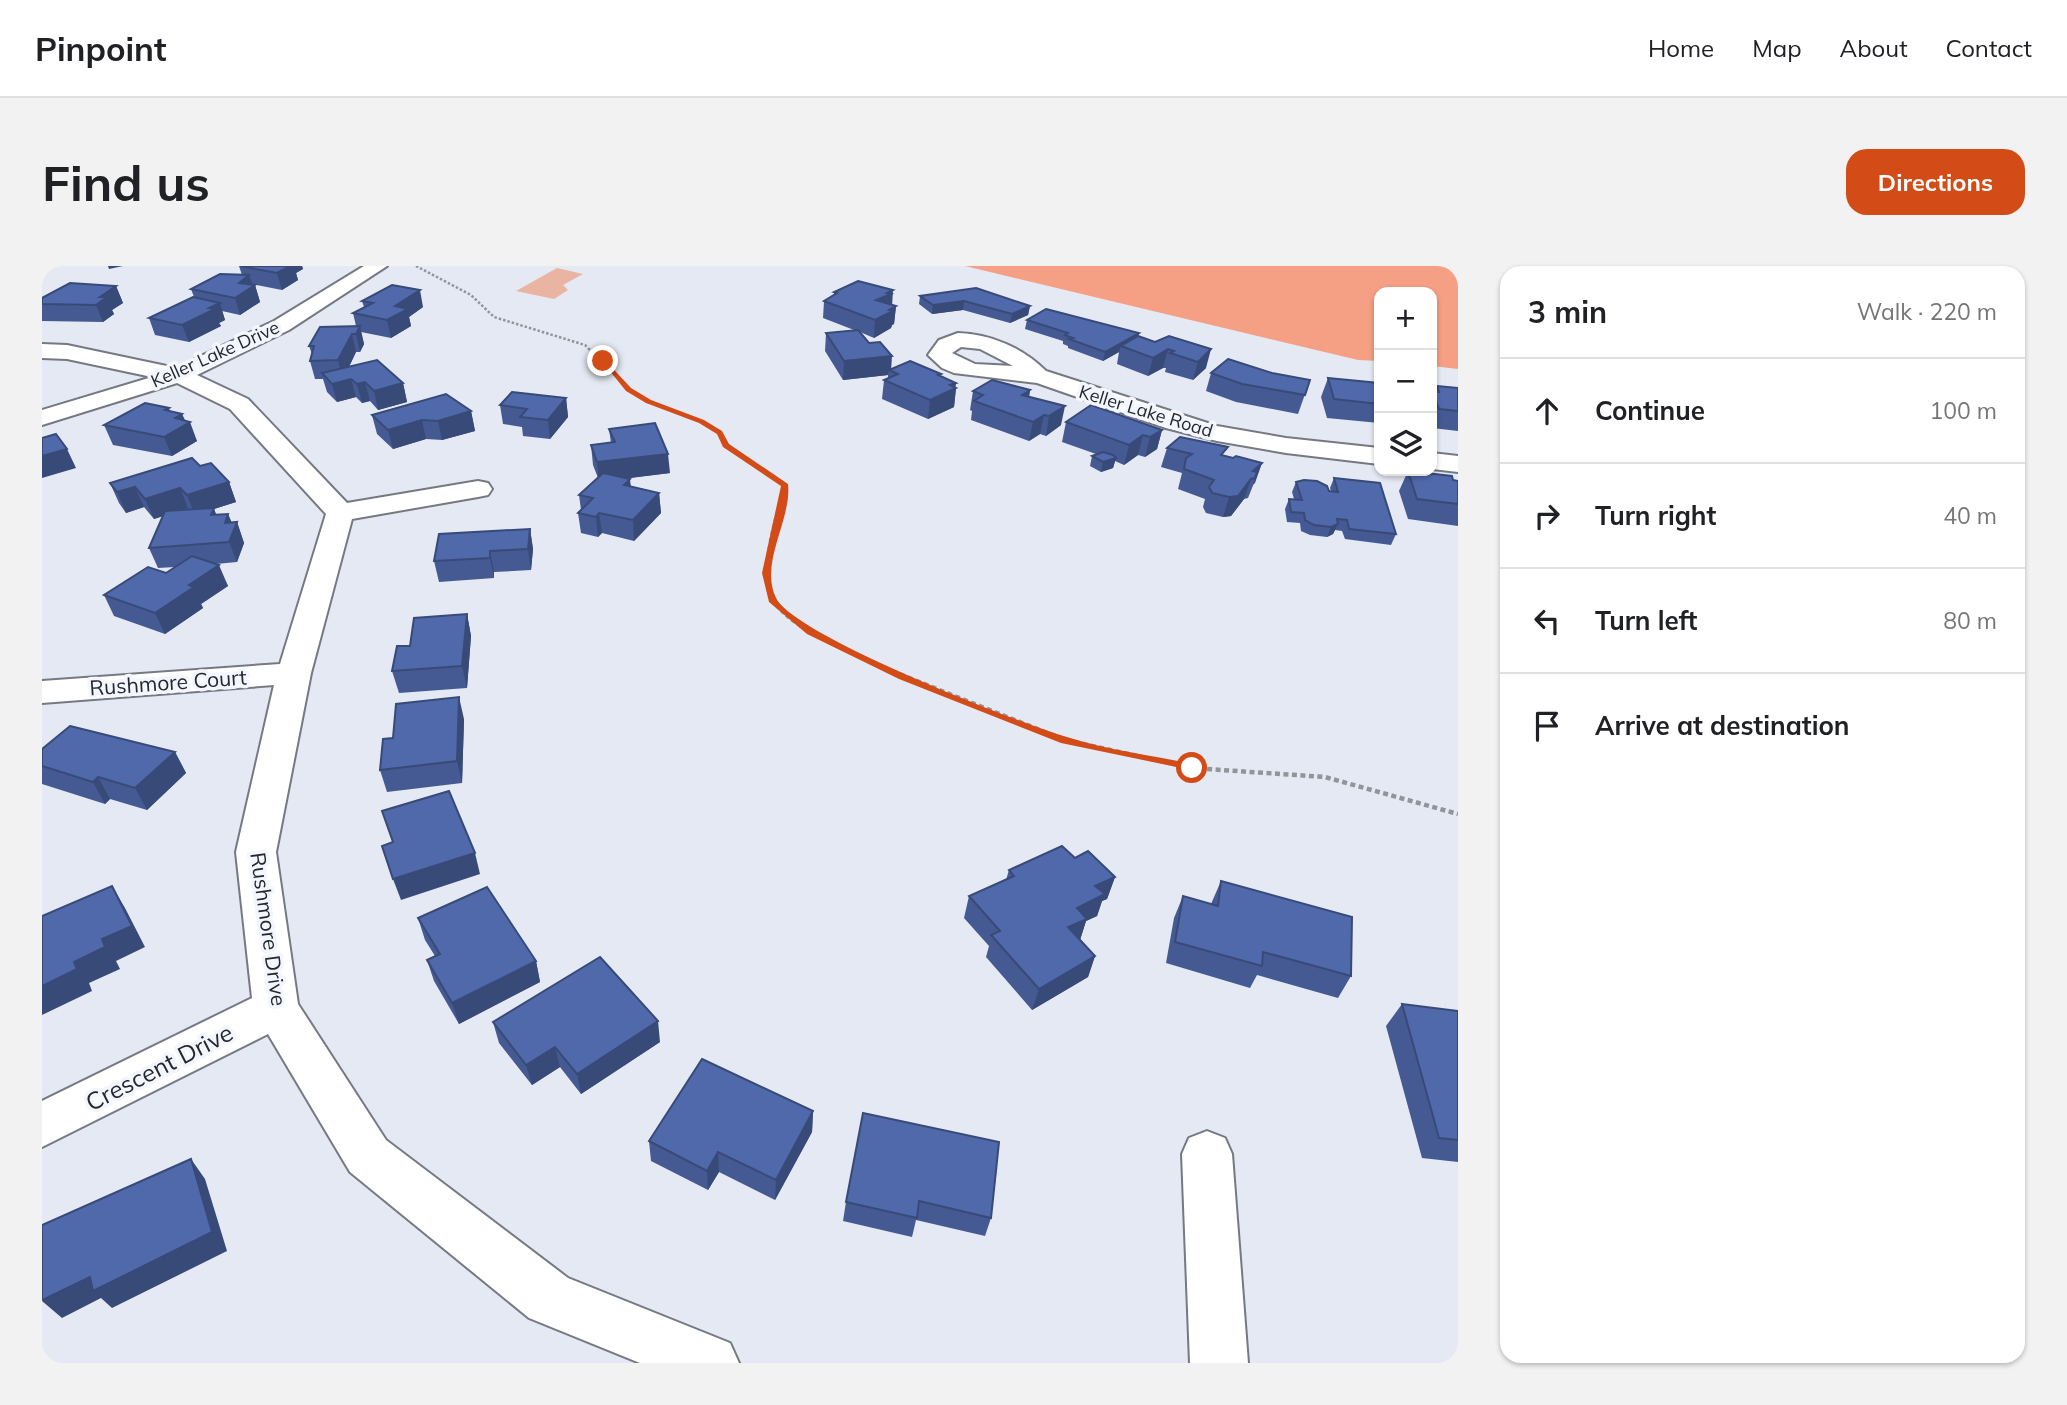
<!DOCTYPE html>
<meta charset="utf-8">
<style>
body{margin:0;font-family:Mulish,sans-serif;background:#f2f2f2;color:#202124}
.controls{position:absolute;right:21px;top:21px;display:grid;overflow:hidden;border-radius:14px;box-shadow:0 2px 5px #0004}
.controls button{width:63px;height:63px;display:grid;place-items:center;padding:0;border:0;border-bottom:2px solid #e0e0e0;background:#fff;color:#202124;font:35px sans-serif}
.stop{position:absolute;width:21px;height:21px;margin:-16px;border:5px solid #d34c17;border-radius:50%;background:#fff}
.stop.end{background:#d34c17;border-color:#fff;box-shadow:0 2px 7px #0008}
.list{margin:0;padding:0;list-style:none}
h2{display:flex;justify-content:space-between;align-items:center;height:91px;margin:0;padding:0 28px;font-size:30px}
h2 small{font-size:23px;font-weight:400;color:#757577}
.list li{display:grid;grid-template-columns:46px 1fr auto;gap:21px;align-items:center;box-sizing:border-box;height:105px;padding:0 28px;border-top:2px solid #e0e0e0}
.list b{display:block;font-size:26px;white-space:nowrap}
.list em{font-size:23px;font-style:normal;color:#757577}
.icon{flex:none;width:38px;height:38px;fill:none;stroke:currentColor;stroke-width:2;stroke-linecap:round;stroke-linejoin:round}
.map{position:relative;flex:none;width:1416px;height:1097px;overflow:hidden;border-radius:21px}
header{display:flex;align-items:center;gap:42px;box-sizing:border-box;height:98px;padding:0 35px;background:#fff;border-bottom:2px solid #e0e0e0}
header strong{font-size:33px}
nav{display:flex;gap:38px;margin-inline-start:auto;font-size:24px}
.intro{display:flex;align-items:center;justify-content:space-between;box-sizing:border-box;height:168px;padding:0 42px}
h1{margin:0;font-size:49px}
.button{padding:18px 32px;border-radius:21px;background:#d34c17;color:#fff;font-size:24px;font-weight:700}
main{display:flex;gap:42px;padding:0 42px}
aside{flex:1;background:#fff;border-radius:21px;box-shadow:0 2px 5px #0004}
.map>svg:first-child{display:block}
</style>
<header>
<strong>Pinpoint</strong>
<nav><a>Home</a><a>Map</a><a>About</a><a>Contact</a></nav>
</header>
<div class="intro"><h1>Find us</h1><a class="button">Directions</a></div>
<main>
<div class="map">
<svg width="1416" height="1097" viewBox="0 0 1416 1097">
<rect width="100%" height="100%" fill="#e4e9f3"/>
<polygon fill="#e9b4a2" points="515,2 541,8 521,19 526,24 512,33 474,25"/>
<polygon fill="#f5a085" points="923,0 1416,0 1416,103 1390,100 1390,26 1337,26 1337,95 1316,94"/>
<g fill="none" stroke-linecap="round" stroke-linejoin="round">
<g stroke="#757982" stroke-width="4">
<g id="minor">
<polygon points="322,0 345,0 247,64 155,109 206,133 305,237 436,215 446,217 450,223 446,229 436,231 310,253 269,407 234,586 256,738 344,874 526,1012 688,1077 697,1097 598,1097 487,1052 308,906 226,768 0,881 0,835 210,732 194,586 232,419 0,437 0,415 238,398 284,248 188,143 135,117 0,159 0,144 110,111 25,93 0,92 0,78 25,79 134,102 232,55"/>
<path d="M916 67C949 68 981 82 1004 105L1175 160 1244 172 1337 182V198L1244 187 1175 175 1124 162 995 117 912 107 900 102 886 89 897 74ZM919 81 938 83 971 100 933 98 910 87Z"/>
<polygon points="1390,187 1416,190 1416,206 1390,203"/>
<polygon points="1165,865 1183,872 1190,888 1206,1097 1148,1097 1140,888 1147,872"/>
</g>
</g>
<polyline stroke="#90949b" stroke-width="2.5" stroke-dasharray="2.5 2" stroke-linecap="butt" points="374,0 429,29 452,51 543,79 587,123 606,136 660,155 678,167 682,175"/>
<path stroke="#90949b" stroke-width="3.5" stroke-dasharray="4.5 2.5" stroke-linecap="butt" d="M681 173 684 180 743 219C736 245 714 311 731 335 752 365 813 388 846 404"/>
<polyline stroke="#90949b" stroke-width="4.5" stroke-dasharray="5 3.5" stroke-linecap="butt" points="842,402 1023,474 1150,502 1283,511 1416,548"/>
<use href="#minor" fill="#fff" fill-rule="evenodd"/>
</g>
<g fill="#455a93">
<polygon points="197,0 260,0 261,3 254,7 256,14 240,24 210,18 213,19 218,36 198,49 180,45 183,54 177,57 179,60 147,76 113,69 107,52 152,31 149,23 200,9"/>
<polygon points="74,20 81,37 70,44 72,48 61,56 0,55 0,32"/>
<polygon points="792,26 854,40 852,58 850,59 849,62 832,72 818,66 849,103 899,111 914,117 913,121 914,122 912,141 886,153 840,133 842,114 846,112 846,109 801,114 783,85 784,67 812,64 781,52 782,35 792,29"/>
<polygon points="878,30 988,40 986,49 968,57 921,44 890,48 877,38"/>
<polygon points="320,35 381,41 367,51 369,60 349,72 319,66 322,78 318,86 314,86 307,101 361,117 365,136 336,144 328,135 320,137 314,131 295,136 285,126 281,113 273,113 268,95 270,88 267,80 314,60 311,47 322,41"/>
<polygon points="985,54 1097,67 1096,70 1113,76 1127,70 1164,102 1151,114 1123,106 1124,102 1121,102 1106,110 1075,98 1077,86 1061,95 1026,82 1026,80 1021,78 1021,75 983,63"/>
<polygon points="1169,107 1230,107 1268,114 1256,148 1194,136 1164,125"/>
<polygon points="1286,112 1337,117 1337,157 1285,152 1279,131"/>
<polygon points="1395,120 1416,122 1416,165 1390,162 1390,125 1392,125"/>
<polygon points="988,124 987,131 1019,159 1004,170 998,168 987,175 929,154 930,145 928,144 931,125"/>
<polygon points="524,132 526,151 508,173 481,170 480,161 461,158 458,139"/>
<polygon points="127,142 128,145 140,148 143,154 155,175 130,190 71,179 62,159"/>
<polygon points="429,145 433,165 400,174 384,173 351,183 335,168 330,149"/>
<polygon points="1024,156 1120,164 1115,183 1103,191 1096,189 1082,199 1073,195 1071,202 1059,206 1048,200 1050,190 1054,188 1020,176"/>
<polygon points="567,163 628,207 586,212 589,220 617,227 619,247 592,275 560,267 556,271 539,267 536,247 539,244 537,229 556,212 551,199 549,179 569,177"/>
<polygon points="1125,182 1183,190 1220,197 1206,232 1202,233 1189,250 1181,251 1164,247 1161,241 1163,233 1136,223 1140,207 1119,201"/>
<polygon points="158,200 187,216 194,236 172,243 174,249 186,248 190,257 195,256 202,277 195,296 174,298 186,320 159,338 161,342 123,368 72,350 62,329 124,307 133,301 116,302 107,282 121,250 112,253 102,241 84,247 77,237 68,217"/>
<polygon points="1366,205 1416,215 1416,260 1366,253 1357,225"/>
<polygon points="1292,212 1354,268 1349,279 1303,273 1300,265 1293,264 1291,268 1285,271 1268,269 1259,265 1258,257 1245,256 1243,243 1247,233 1252,233 1250,226 1254,216 1289,225 1288,222"/>
<polygon points="488,263 491,283 489,304 452,306 452,312 397,316 392,295"/>
<polygon points="425,348 429,370 425,422 357,427 350,405"/>
<polygon points="422,453 420,517 345,526 338,504 351,472"/>
<polygon points="0,483 133,486 144,507 105,544 68,533 63,538 0,518"/>
<polygon points="1033,592 1073,611 1065,633 1060,635 1055,650 1044,655 1038,674 1053,690 1046,711 990,744 944,691 947,680 922,652 927,630 964,614 967,604"/>
<polygon points="1179,615 1309,710 1296,732 1215,709 1208,722 1124,697 1132,652 1141,630 1169,638"/>
<polygon points="376,652 494,695 498,716 417,758 392,715 385,694 393,690 383,674"/>
<polygon points="1360,738 1416,745 1416,896 1380,892 1344,760"/>
<polygon points="451,756 618,776 539,828 518,801 490,819 457,777"/>
<polygon points="771,845 770,866 733,934 677,906 666,924 609,895 607,875"/>
<polygon points="821,847 949,952 943,970 874,954 870,971 801,955 804,936"/>
</g>
<g fill="#384a78">
<polygon points="66,0 81,0 67,3"/>
<polygon points="241,0 260,0 261,3 254,7 256,14 240,24 235,7"/>
<polygon points="207,9 211,20 213,19 218,36 198,49 193,32 197,17"/>
<polygon points="74,20 81,37 70,44 72,48 61,56 54,39 58,31"/>
<polygon points="378,24 381,41 367,51 369,60 349,72 345,54 353,40"/>
<polygon points="851,24 850,41 854,40 852,58 850,59 849,62 832,72 834,34"/>
<polygon points="922,35 921,44 890,48 891,39"/>
<polygon points="178,37 183,54 177,57 179,60 147,76 140,59 167,42"/>
<polygon points="988,40 986,49 968,57 970,48"/>
<polygon points="318,60 322,78 318,86 314,68"/>
<polygon points="1097,67 1095,76 1079,80 1077,86 1061,95 1063,86"/>
<polygon points="310,68 314,86 301,113 296,94"/>
<polygon points="1126,83 1121,102 1106,110 1111,92"/>
<polygon points="1169,83 1164,102 1151,114 1156,96"/>
<polygon points="850,90 849,105 847,104 846,109 801,114 802,95"/>
<polygon points="309,113 314,131 295,136 290,118"/>
<polygon points="323,116 328,135 320,137 315,118"/>
<polygon points="361,117 365,136 336,144 332,125"/>
<polygon points="914,117 913,123 914,122 912,141 886,153 888,134 908,119"/>
<polygon points="988,124 985,143 980,129"/>
<polygon points="524,132 526,151 508,173 506,154"/>
<polygon points="1023,140 1019,159 1004,170 1007,150"/>
<polygon points="429,145 433,165 400,174 396,155"/>
<polygon points="140,148 144,158 148,156 155,175 130,190 122,171 133,152"/>
<polygon points="1002,149 998,168 987,175 991,156"/>
<polygon points="380,154 384,173 351,183 346,164"/>
<polygon points="1120,164 1115,183 1103,191 1108,171"/>
<polygon points="1101,169 1096,189 1082,199 1087,179"/>
<polygon points="25,183 34,202 0,212 0,190"/>
<polygon points="626,188 628,207 557,216 555,196"/>
<polygon points="1074,192 1071,202 1059,206 1061,196"/>
<polygon points="1220,197 1213,217 1211,219 1213,212 1209,213 1202,233 1189,250 1181,251 1187,231 1211,205"/>
<polygon points="588,213 590,233 582,219"/>
<polygon points="187,216 194,236 172,243 180,262 153,249 145,229"/>
<polygon points="93,221 102,241 84,247 75,226"/>
<polygon points="138,222 146,242 112,253 103,233"/>
<polygon points="617,227 619,247 592,275 591,254"/>
<polygon points="557,247 560,267 556,271 554,251"/>
<polygon points="186,248 192,263 195,256 202,277 195,296 187,276 183,257"/>
<polygon points="1296,258 1291,268 1285,271 1289,261"/>
<polygon points="488,263 491,283 489,304 486,283"/>
<polygon points="448,285 452,306 452,312 448,292"/>
<polygon points="177,299 186,320 159,338 161,342 123,368 113,347 147,319"/>
<polygon points="425,348 429,370 425,422 420,400"/>
<polygon points="417,431 422,453 420,517 415,495"/>
<polygon points="133,486 144,507 105,544 93,522"/>
<polygon points="56,511 68,533 63,538 51,516"/>
<polygon points="433,587 438,608 359,634 351,613"/>
<polygon points="1073,611 1065,633 1060,635 1055,650 1044,655 1038,674 1026,661 1035,642 1053,620"/>
<polygon points="70,620 83,642 103,681 74,695 78,703 47,717 50,725 0,749 0,720 60,673"/>
<polygon points="1053,690 1046,711 990,744 997,723"/>
<polygon points="494,695 498,716 417,758 410,737"/>
<polygon points="616,755 618,776 539,828 535,808"/>
<polygon points="513,781 518,801 490,819 484,799"/>
<polygon points="771,845 770,866 733,934 734,914"/>
<polygon points="676,886 677,906 666,924 665,905"/>
<polygon points="149,893 163,913 185,985 70,1042 59,1032 20,1052 0,1035"/>
</g>
<g fill="#5069ab" stroke="#384a78" stroke-width="2">
<polygon points="198,0 248,0 235,7"/>
<polygon points="178,8 207,9 197,17 213,19 193,32 149,23"/>
<polygon points="816,15 851,24 845,27 849,28 834,34 854,40 847,44 851,45 833,54 782,35 795,27 792,26"/>
<polygon points="28,17 74,20 58,31 65,31 54,39 0,38 0,32"/>
<polygon points="350,19 378,24 353,40 366,43 345,54 311,47 331,37 320,35"/>
<polygon points="934,22 988,40 970,48 922,35 891,39 878,30"/>
<polygon points="151,31 178,37 167,42 173,43 140,59 107,52"/>
<polygon points="1004,43 1097,67 1063,86 1027,73 1031,72 1023,69 1026,67 985,54"/>
<polygon points="318,60 314,68 310,68 296,94 268,95 272,80 267,80 278,61"/>
<polygon points="816,64 827,77 838,76 850,90 802,95 784,67"/>
<polygon points="1096,70 1113,76 1127,70 1169,83 1156,96 1128,87 1132,85 1126,83 1111,92 1079,80"/>
<polygon points="1186,93 1230,107 1268,114 1263,129 1200,118 1169,107"/>
<polygon points="335,94 361,117 332,125 323,116 315,118 309,113 290,118 280,107"/>
<polygon points="868,95 899,108 896,109 914,117 908,119 914,122 888,134 842,114 856,108 847,104"/>
<polygon points="1286,112 1337,117 1337,138 1292,133"/>
<polygon points="950,114 988,124 980,129 1023,140 1007,150 1002,149 991,156 932,135 941,129 931,125"/>
<polygon points="1395,120 1416,122 1416,145 1397,143 1390,125 1397,126"/>
<polygon points="470,126 524,132 506,154 478,151 485,143 458,139"/>
<polygon points="404,128 429,145 396,155 380,154 346,164 330,149"/>
<polygon points="103,137 127,142 123,144 140,148 133,152 148,156 122,171 62,159"/>
<polygon points="1049,139 1120,164 1108,171 1101,169 1087,179 1024,156"/>
<polygon points="613,157 626,188 555,196 549,179 573,176 567,163"/>
<polygon points="14,168 25,183 0,190 0,172"/>
<polygon points="1138,171 1186,181 1179,189 1191,192 1194,190 1220,197 1211,205 1215,206 1213,212 1209,213 1196,230 1187,231 1170,227 1167,221 1172,214 1142,203 1144,192 1150,188 1125,182"/>
<polygon points="1061,186 1071,189 1074,192 1061,196 1050,190"/>
<polygon points="150,192 158,200 169,197 187,216 145,229 138,222 103,233 93,221 75,226 68,217"/>
<polygon points="1366,205 1410,210 1411,214 1416,215 1416,238 1375,233"/>
<polygon points="561,207 588,213 582,219 617,227 591,254 557,247 554,251 536,247 551,232 537,229"/>
<polygon points="1292,212 1338,217 1354,268 1307,263 1305,254 1295,253 1296,258 1289,261 1272,259 1263,254 1262,247 1249,246 1247,233 1260,234 1254,216 1262,214 1275,215 1285,220 1287,225 1296,226"/>
<polygon points="172,242 169,249 186,248 183,257 195,256 187,276 107,282 123,245"/>
<polygon points="488,263 486,283 448,285 448,292 392,295 397,268"/>
<polygon points="150,290 177,299 147,319 152,321 113,347 62,329 106,301 124,307"/>
<polygon points="425,348 420,400 350,405 355,380 368,380 372,352"/>
<polygon points="417,431 415,495 338,504 341,473 351,472 354,438"/>
<polygon points="28,460 133,486 93,522 56,511 51,516 0,500 0,483"/>
<polygon points="407,525 433,587 351,613 340,580 351,576 340,545"/>
<polygon points="1020,580 1033,592 1046,585 1073,611 1053,620 1063,628 1035,642 1045,653 1026,661 1053,690 997,723 949,669 958,665 927,630 972,610 967,604"/>
<polygon points="1179,615 1310,651 1309,710 1221,686 1220,700 1133,676 1141,630 1176,640"/>
<polygon points="70,620 90,660 60,673 63,681 32,696 35,703 0,720 0,650"/>
<polygon points="445,621 494,695 410,737 385,694 398,688 376,652"/>
<polygon points="558,691 616,755 535,808 513,781 484,799 451,756"/>
<polygon points="1360,738 1416,745 1416,874 1397,872"/>
<polygon points="660,793 771,845 734,914 676,886 665,905 607,875"/>
<polygon points="821,847 957,876 949,952 877,935 875,952 804,936"/>
<polygon points="149,893 170,966 51,1025 48,1011 0,1034 0,959"/>
</g>
<path fill="#d34c17" d="M559 94H563L589 122 609 134 662 154 680 165 687 178 746 218C750 254 717 296 734 332 753 370 977 457 1025 471 1065 484 1109 489 1150 498L1155 502 1154 505 1019 477 857 413 765 368 727 336 720 307 739 220 681 181 675 168 657 157 604 137 584 125Z"/>
<g text-anchor="middle" dominant-baseline="central" stroke-width="7" stroke-linejoin="round" paint-order="stroke">
<g font-size="18" fill="#25272a" stroke="#f3f6fe">
<text transform="translate(173 88) rotate(-24)">Keller Lake Drive</text>
<text transform="translate(1104 145) rotate(17)">Keller Lake Road</text>
</g>
<g font-size="21" fill="#25272a" stroke="#f3f6fe">
<text transform="translate(126 416) rotate(-4)">Rushmore Court</text>
<text transform="translate(227 663) rotate(82)">Rushmore Drive</text>
</g>
<g font-size="24" fill="#25272a" stroke="#f3f6fe">
<text transform="translate(117 801) rotate(-27)">Crescent Drive</text>
</g>
</g>
</svg>
<div class="controls">
<button>+</button>
<button>−</button>
<button><svg class="icon" aria-label="layers" viewBox="0 0 24 24"><path d="M12 4l9 5-9 5-9-5zM3 14l9 5 9-5"/></svg></button>
</div>
<div class="stop" style="left:1150px;top:502px"></div>
<div class="stop end" style="left:561px;top:95px"></div>
</div>
<aside>
<h2>3 min<small>Walk · 220 m</small></h2>
<ul class="list">
<li><svg class="icon" aria-label="ahead" viewBox="0 0 24 24"><path d="M12 20V5M6 11l6-6 6 6"/></svg><div><b>Continue</b></div><em>100 m</em></li>
<li><svg class="icon" aria-label="right" viewBox="0 0 24 24"><path d="M7 20v-9h11M14 6l5 5-5 5"/></svg><div><b>Turn right</b></div><em>40 m</em></li>
<li><svg class="icon" aria-label="left" viewBox="0 0 24 24"><path d="M17 20v-9H6M10 6l-5 5 5 5"/></svg><div><b>Turn left</b></div><em>80 m</em></li>
<li><svg class="icon" aria-label="arrive" viewBox="0 0 24 24"><path d="M6 21V4h12l-3 4 3 4H6"/></svg><div><b>Arrive at destination</b></div></li>
</ul>
</aside>
</main>
